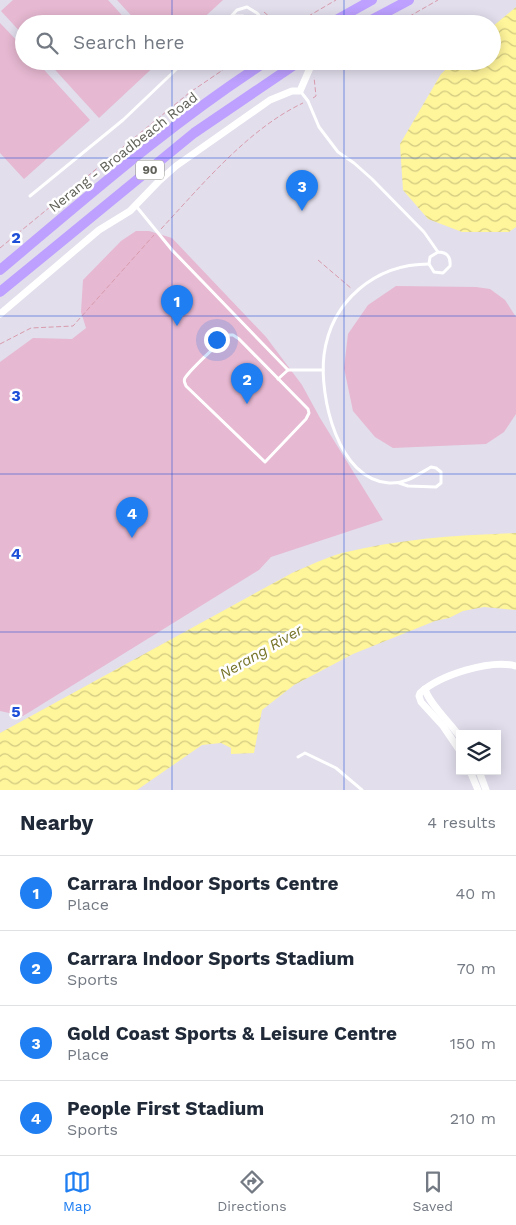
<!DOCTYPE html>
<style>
body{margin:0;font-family:"Work Sans",sans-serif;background:#f2f2f3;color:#1f2937}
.controls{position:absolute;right:15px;bottom:15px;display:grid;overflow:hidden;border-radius:0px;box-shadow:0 2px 12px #0003}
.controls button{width:45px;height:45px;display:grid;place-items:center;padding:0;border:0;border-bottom:1px solid #e0e1e3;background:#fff;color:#1f2937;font:25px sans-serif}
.you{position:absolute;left:216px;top:339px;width:18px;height:18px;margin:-12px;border:4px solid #fff;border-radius:50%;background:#1a73e8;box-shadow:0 0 0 8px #1a73e833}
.badge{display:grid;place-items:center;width:32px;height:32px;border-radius:50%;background:#1e7ef2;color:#fff;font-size:16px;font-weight:700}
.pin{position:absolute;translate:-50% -41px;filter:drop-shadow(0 1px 2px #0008)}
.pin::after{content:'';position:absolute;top:26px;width:18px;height:15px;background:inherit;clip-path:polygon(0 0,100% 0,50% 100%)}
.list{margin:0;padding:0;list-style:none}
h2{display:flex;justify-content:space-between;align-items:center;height:65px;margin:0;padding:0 20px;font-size:21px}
h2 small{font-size:16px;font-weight:400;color:#747a83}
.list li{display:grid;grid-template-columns:32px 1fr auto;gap:15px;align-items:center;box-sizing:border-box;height:75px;padding:0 20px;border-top:1px solid #e0e1e3}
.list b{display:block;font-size:19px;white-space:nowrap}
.list p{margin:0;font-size:16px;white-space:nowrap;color:#747a83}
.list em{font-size:16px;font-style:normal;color:#747a83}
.icon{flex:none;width:28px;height:28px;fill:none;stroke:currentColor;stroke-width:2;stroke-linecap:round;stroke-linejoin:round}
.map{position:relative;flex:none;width:516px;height:790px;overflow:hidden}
.search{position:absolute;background:#fff;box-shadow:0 2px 12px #0003;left:15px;right:15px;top:15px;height:55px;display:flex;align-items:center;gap:12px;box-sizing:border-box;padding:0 18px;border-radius:28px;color:#747a83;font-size:19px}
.sheet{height:365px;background:#fff}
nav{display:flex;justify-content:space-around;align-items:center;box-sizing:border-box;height:70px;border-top:1px solid #e0e1e3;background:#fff;font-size:14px;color:#747a83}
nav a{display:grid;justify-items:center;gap:2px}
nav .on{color:#1e7ef2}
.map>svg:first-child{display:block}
</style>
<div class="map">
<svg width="516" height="790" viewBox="0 0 516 790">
<defs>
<pattern id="water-waves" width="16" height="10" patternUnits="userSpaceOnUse" patternTransform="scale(1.25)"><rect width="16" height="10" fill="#fff59b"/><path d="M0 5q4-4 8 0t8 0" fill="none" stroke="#d2ca81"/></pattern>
</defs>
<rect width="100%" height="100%" fill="#e2deec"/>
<g fill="#e6b8d1">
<polygon points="13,0 108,0 130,24 24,24 24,36 1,11"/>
<polygon points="117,0 223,0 197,24 139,24"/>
<polygon points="0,23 24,48 24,61 36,61 90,120 24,179 0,153"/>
<polygon points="47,61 160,61 99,118"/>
<polygon points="136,231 149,231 172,238 266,337 302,385 320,418 383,520 271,557 259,570 23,716 0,711 0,362 33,338 72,339 86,328 81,312 83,280 121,241"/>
<polygon points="396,286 476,287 490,289 505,300 516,317 516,414 504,432 486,444 393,448 375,437 353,411 344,368 348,334 368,305"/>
</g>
<g fill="url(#water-waves)">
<polygon points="516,7 516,227 509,232 462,232 428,219 403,190 400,144 441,74 455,61 492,61 492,27"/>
<path d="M516 533V610L484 607 463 611 449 618 435 621 353 654 317 673 294 685 262 710 254 753 231 754V748L221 743 202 745 137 790H0V733L292 573C308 566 325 558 342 553 398 539 458 535 516 533Z"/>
</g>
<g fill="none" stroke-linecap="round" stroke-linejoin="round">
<g stroke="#d89bac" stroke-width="1" stroke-dasharray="5 2.5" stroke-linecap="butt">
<polyline points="264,12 278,24"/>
<polyline points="295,24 336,0"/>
<polyline points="396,24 438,0"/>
<polyline points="318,69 329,61"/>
<polyline points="313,98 316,96 314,77"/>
<path d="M161 229C202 185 248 129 303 103"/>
<polyline points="0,248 189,93 236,61"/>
<polyline points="318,260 352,289"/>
<polyline points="0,344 31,328 73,326 154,235"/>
</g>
<g stroke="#fff" stroke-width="3">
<polyline points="232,16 243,16 254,24"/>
<polyline points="224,24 237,10 247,7 257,13 266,24"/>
<path d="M301 92 308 101 319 127 338 152 354 163 372 179 424 232 438 252C447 252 451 257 450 266L443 273 434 272 429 264 430 257 438 252"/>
<polyline points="30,196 123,120 185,61"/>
<polyline points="136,206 172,250 288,370 323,370"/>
<path d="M229 335H233L239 339 308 409 309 413 306 419 265 462 186 386C185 382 183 382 185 378 191 368 217 346 226 336Z"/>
<polyline points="278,379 288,370"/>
<path d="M399 483 408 486 436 487 441 483V472L436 468 431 467C417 475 406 484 389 483 338 480 319 397 324 355 331 301 375 264 429 264"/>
<polyline points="298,757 305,753 336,768 362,790"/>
</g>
<g stroke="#fff" stroke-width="7">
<polyline points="0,314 99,230 130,211 158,182 176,166 270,100 292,91 300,91 313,61"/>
<path d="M425 689C429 704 450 722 460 737"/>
<path d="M460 751 443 726 421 702 419 696 420 693C440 675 490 659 516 666"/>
<polyline points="470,771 478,790"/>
<polyline points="479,771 486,790"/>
</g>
<g stroke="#bda0ff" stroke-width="10">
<polyline points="329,24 372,0"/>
<polyline points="364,24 409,0"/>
<path d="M0 270C87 197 172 122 267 61"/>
<polyline points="0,292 194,133 300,61"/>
</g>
</g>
<path fill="none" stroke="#1d4ed8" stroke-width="1" stroke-opacity="0.55" d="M172 0V24M344 0V24M172 61V790M344 61V790M0 158H516M0 316H516M0 474H516M0 632H516"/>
<g text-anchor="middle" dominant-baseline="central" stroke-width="5" stroke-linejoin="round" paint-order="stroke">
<rect fill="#fff" stroke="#90908a" stroke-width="1" x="136" y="160.5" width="28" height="19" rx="4"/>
<g font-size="12" font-weight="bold" fill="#606158">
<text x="150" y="170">90</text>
</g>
<g font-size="14" fill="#606158" stroke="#fff">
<text transform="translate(123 152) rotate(-38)">Nerang - Broadbeach Road</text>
</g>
<g font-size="15" font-style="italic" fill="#767427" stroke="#fff">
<text transform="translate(261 652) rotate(-30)">Nerang River</text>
</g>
</g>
<g font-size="16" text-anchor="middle" font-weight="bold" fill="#1d4ed8" stroke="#fff" stroke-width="5" stroke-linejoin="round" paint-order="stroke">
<text x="16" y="243">2</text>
<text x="16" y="401">3</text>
<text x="16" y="559">4</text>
<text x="16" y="717">5</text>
</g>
</svg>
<div class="controls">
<button><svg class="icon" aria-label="layers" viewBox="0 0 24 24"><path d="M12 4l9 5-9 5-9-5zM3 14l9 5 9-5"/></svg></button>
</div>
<div class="you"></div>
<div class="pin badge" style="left:177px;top:326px">1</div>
<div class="pin badge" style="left:247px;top:404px">2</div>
<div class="pin badge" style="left:302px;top:211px">3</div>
<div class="pin badge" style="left:132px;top:538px">4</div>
<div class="search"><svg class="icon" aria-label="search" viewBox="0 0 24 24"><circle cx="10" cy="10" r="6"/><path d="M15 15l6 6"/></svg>Search here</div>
</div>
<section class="sheet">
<h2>Nearby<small>4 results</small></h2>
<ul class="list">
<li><span class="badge">1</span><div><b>Carrara Indoor Sports Centre</b><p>Place</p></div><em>40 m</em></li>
<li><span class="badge">2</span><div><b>Carrara Indoor Sports Stadium</b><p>Sports</p></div><em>70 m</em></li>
<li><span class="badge">3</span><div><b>Gold Coast Sports &amp; Leisure Centre</b><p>Place</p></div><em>150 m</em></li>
<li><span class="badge">4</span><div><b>People First Stadium</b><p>Sports</p></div><em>210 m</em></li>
</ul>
</section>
<nav>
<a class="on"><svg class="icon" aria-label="map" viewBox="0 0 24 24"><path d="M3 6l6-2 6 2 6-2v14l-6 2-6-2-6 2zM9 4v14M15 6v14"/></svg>Map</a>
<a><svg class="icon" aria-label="directions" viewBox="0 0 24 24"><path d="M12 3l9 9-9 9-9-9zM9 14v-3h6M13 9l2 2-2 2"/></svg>Directions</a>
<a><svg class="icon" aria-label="saved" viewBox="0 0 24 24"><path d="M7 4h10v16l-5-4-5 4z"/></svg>Saved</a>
</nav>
